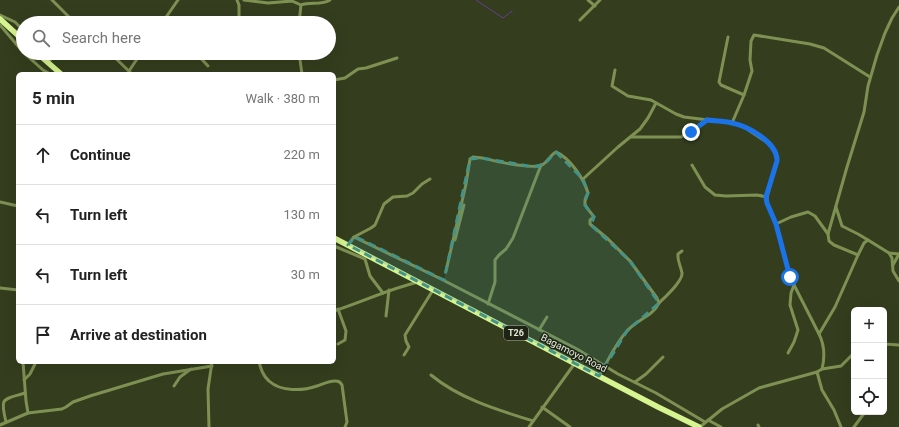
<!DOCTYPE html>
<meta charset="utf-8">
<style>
body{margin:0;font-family:Roboto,sans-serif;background:#f6f6f6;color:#222}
.controls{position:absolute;right:12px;bottom:12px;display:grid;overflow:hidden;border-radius:6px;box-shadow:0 4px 16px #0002}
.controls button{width:36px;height:36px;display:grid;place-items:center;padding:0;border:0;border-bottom:1px solid #e0e0e0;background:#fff;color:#222;font:20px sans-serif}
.stop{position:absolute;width:12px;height:12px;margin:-9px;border:3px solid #1a73e8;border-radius:50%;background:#fff}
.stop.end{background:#1a73e8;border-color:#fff;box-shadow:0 1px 4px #0008}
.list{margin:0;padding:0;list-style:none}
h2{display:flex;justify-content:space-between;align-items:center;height:52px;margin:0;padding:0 16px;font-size:17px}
h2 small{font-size:13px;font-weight:400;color:#767676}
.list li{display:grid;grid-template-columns:26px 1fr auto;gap:12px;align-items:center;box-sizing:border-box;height:60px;padding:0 16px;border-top:1px solid #e0e0e0}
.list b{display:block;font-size:15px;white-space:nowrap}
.list em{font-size:13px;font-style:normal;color:#767676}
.icon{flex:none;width:22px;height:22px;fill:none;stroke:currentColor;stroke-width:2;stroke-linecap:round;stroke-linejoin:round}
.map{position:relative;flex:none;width:899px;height:427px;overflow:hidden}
.search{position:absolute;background:#fff;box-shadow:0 4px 16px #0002;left:16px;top:16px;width:320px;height:44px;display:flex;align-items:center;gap:10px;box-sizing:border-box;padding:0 14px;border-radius:22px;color:#767676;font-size:15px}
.panel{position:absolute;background:#fff;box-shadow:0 4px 16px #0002;left:16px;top:72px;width:320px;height:292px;border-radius:6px}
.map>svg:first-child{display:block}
</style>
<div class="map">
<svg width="899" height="427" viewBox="0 0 899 427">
<rect width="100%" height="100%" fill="#343e1e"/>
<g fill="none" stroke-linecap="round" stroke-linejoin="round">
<polyline stroke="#663e94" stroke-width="1" points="476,0 503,18 512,11"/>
<g stroke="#7e9153" stroke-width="3">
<polyline points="52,0 75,23"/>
<polyline points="237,0 239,5 239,23"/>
<polyline points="244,0 268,3 292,1 301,5"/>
<polyline points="588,0 595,6"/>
<polyline points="0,15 15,22 23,30"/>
<polyline points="580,20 600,0"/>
<polyline points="162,23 178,0"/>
<path d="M299 23 301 5C310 1 321 6 330 0"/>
<polyline points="0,25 23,52"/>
<polyline points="728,37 719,82 721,85 744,95"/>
<polyline points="24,53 43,70 50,74"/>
<polyline points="47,53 50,60"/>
<polyline points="110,53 132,74"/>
<polyline points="196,53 208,66"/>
<polyline points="299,53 302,74"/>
<polyline points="47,63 57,53"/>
<polyline points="615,70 612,86 628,96 651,100 676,114 684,117 732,123 744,127 768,143 775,150 777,156 777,161 767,197 767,203 776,224 790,277 819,334"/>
<polyline points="129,71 141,53"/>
<polyline points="334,80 345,78 358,69 366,68 397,58"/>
<polyline points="732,123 744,95 752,71 750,60 751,41 754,35 810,44 824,48 870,77"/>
<polyline points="631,137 681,137 691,132 707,119"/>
<polyline points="692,165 705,187 715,195 726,196 757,195 767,197"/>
<polyline points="583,179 618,147 640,129 648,118 656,103"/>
<polyline points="0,202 18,206"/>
<polyline points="836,207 842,226 858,234 868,240"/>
<polyline points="776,224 791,217 808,212 815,216 828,234"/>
<polyline points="354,237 439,278 577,349 618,374 656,393 705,422"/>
<polyline points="455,240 464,205"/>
<polyline points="348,245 354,237 371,228 375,225 384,204 393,197 407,196 413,193 422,184 430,179"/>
<polyline points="334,246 365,259 370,276 383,293"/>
<polyline points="889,253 892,258 893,271 899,281"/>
<polyline points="858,255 864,243 868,240 889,253 899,254"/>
<polyline points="893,265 899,254"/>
<path d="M446 271 466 184 470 159 473 157 482 158C495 161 530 170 542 165 548 162 550 155 556 152 570 158 584 179 588 193 581 205 587 207 594 217L590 220V224L608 239 630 261 657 298 659 303C653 316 636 320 627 331 615 344 608 361 599 376"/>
<polyline points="0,288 18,290"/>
<path d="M659 303C665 297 683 281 682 273 681 266 677 261 678 254L682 251"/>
<polyline points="488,304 495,282 495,260 499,255 506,249 513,238 541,165"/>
<path d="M334 311C362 302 389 289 418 282"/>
<polyline points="386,316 389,290"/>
<polyline points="539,330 547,317"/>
<polyline points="338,344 345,340 346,331 338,309"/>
<polyline points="884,344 899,345"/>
<polyline points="788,353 794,342 798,330 790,305 791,293 794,285"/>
<polyline points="404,355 409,347 406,341 405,335 433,290"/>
<polyline points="23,362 26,401 28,413"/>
<path d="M259 362C261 369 263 376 269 381 281 392 303 391 317 386 323 384 329 381 335 381 339 381 340 382 342 385L347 422 345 427"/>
<polyline points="822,369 841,366 854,353"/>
<polyline points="817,372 822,390 834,410 841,427"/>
<path d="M431 375C460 399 498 410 533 421"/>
<polyline points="24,380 30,374 36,362"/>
<polyline points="635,382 646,374 663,357"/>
<polyline points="174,386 180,377 191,369"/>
<polyline points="542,407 570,427"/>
<polyline points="708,420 721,427"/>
<path d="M6 422C0 397 2 400 25 393"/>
<polyline points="0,425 28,413 62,409 66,407 73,402 90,396 163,374 212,366"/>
<polyline points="758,425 759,427"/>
<polyline points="209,427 208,389 212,362"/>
<polyline points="529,427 575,363"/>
<path d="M700 427 722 409 759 388 817 372 822 369C825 357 824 344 819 334L835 307 858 255 834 245 829 241 828 234 847 167 864 112 868 86 877 55 885 33 892 18 899 7"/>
<polyline points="854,427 865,412"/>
</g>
<g stroke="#d6f490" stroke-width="5.5">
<polyline points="0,19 23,40"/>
<polyline points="37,53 61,74"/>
<polyline points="334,238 658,407 699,427"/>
</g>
</g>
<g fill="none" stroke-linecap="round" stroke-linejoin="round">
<path stroke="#1a73e8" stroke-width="5" d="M691 132 707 120C715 121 724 121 732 123 748 126 778 143 777 161L766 197 767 203 776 224 790 277"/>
</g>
<path fill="#449388" fill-opacity="0.2" stroke="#449388" stroke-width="3" stroke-dasharray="8 5" stroke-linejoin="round" d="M556 152 583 179 588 193 584 204 594 217 591 225 630 261 659 303 627 331 599 376 348 245 354 237 358 238 444 280 470 159 482 158 534 167 544 164Z"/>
<g text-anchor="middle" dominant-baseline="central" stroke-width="3" stroke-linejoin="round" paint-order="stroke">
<rect fill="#1e2315" stroke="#a9af9e" stroke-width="1" x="504" y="326" width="24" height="14" rx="3"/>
<g font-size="9" font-weight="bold" fill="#e4ebd8">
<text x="516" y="333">T26</text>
</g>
<g font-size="10" fill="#e4ebd8" stroke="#1e2315">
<text transform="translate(574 353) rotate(27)">Bagamoyo Road</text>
</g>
</g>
</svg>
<div class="controls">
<button>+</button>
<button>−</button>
<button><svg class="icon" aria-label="locate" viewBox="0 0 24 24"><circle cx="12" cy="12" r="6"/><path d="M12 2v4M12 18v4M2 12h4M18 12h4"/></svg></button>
</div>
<div class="stop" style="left:790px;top:277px"></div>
<div class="stop end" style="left:691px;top:132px"></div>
<div class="search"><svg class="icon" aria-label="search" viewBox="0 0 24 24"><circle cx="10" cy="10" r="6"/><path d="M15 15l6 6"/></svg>Search here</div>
<section class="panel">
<h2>5 min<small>Walk · 380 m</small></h2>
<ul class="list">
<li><svg class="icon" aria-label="ahead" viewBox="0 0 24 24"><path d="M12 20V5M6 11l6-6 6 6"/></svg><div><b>Continue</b></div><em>220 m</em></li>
<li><svg class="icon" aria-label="left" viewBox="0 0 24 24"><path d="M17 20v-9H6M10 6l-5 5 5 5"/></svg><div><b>Turn left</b></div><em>130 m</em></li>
<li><svg class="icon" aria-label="left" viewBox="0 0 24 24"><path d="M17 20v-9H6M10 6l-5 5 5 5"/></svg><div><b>Turn left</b></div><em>30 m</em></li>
<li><svg class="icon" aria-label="arrive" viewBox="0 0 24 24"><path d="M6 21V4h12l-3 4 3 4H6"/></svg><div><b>Arrive at destination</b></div></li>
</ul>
</section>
</div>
